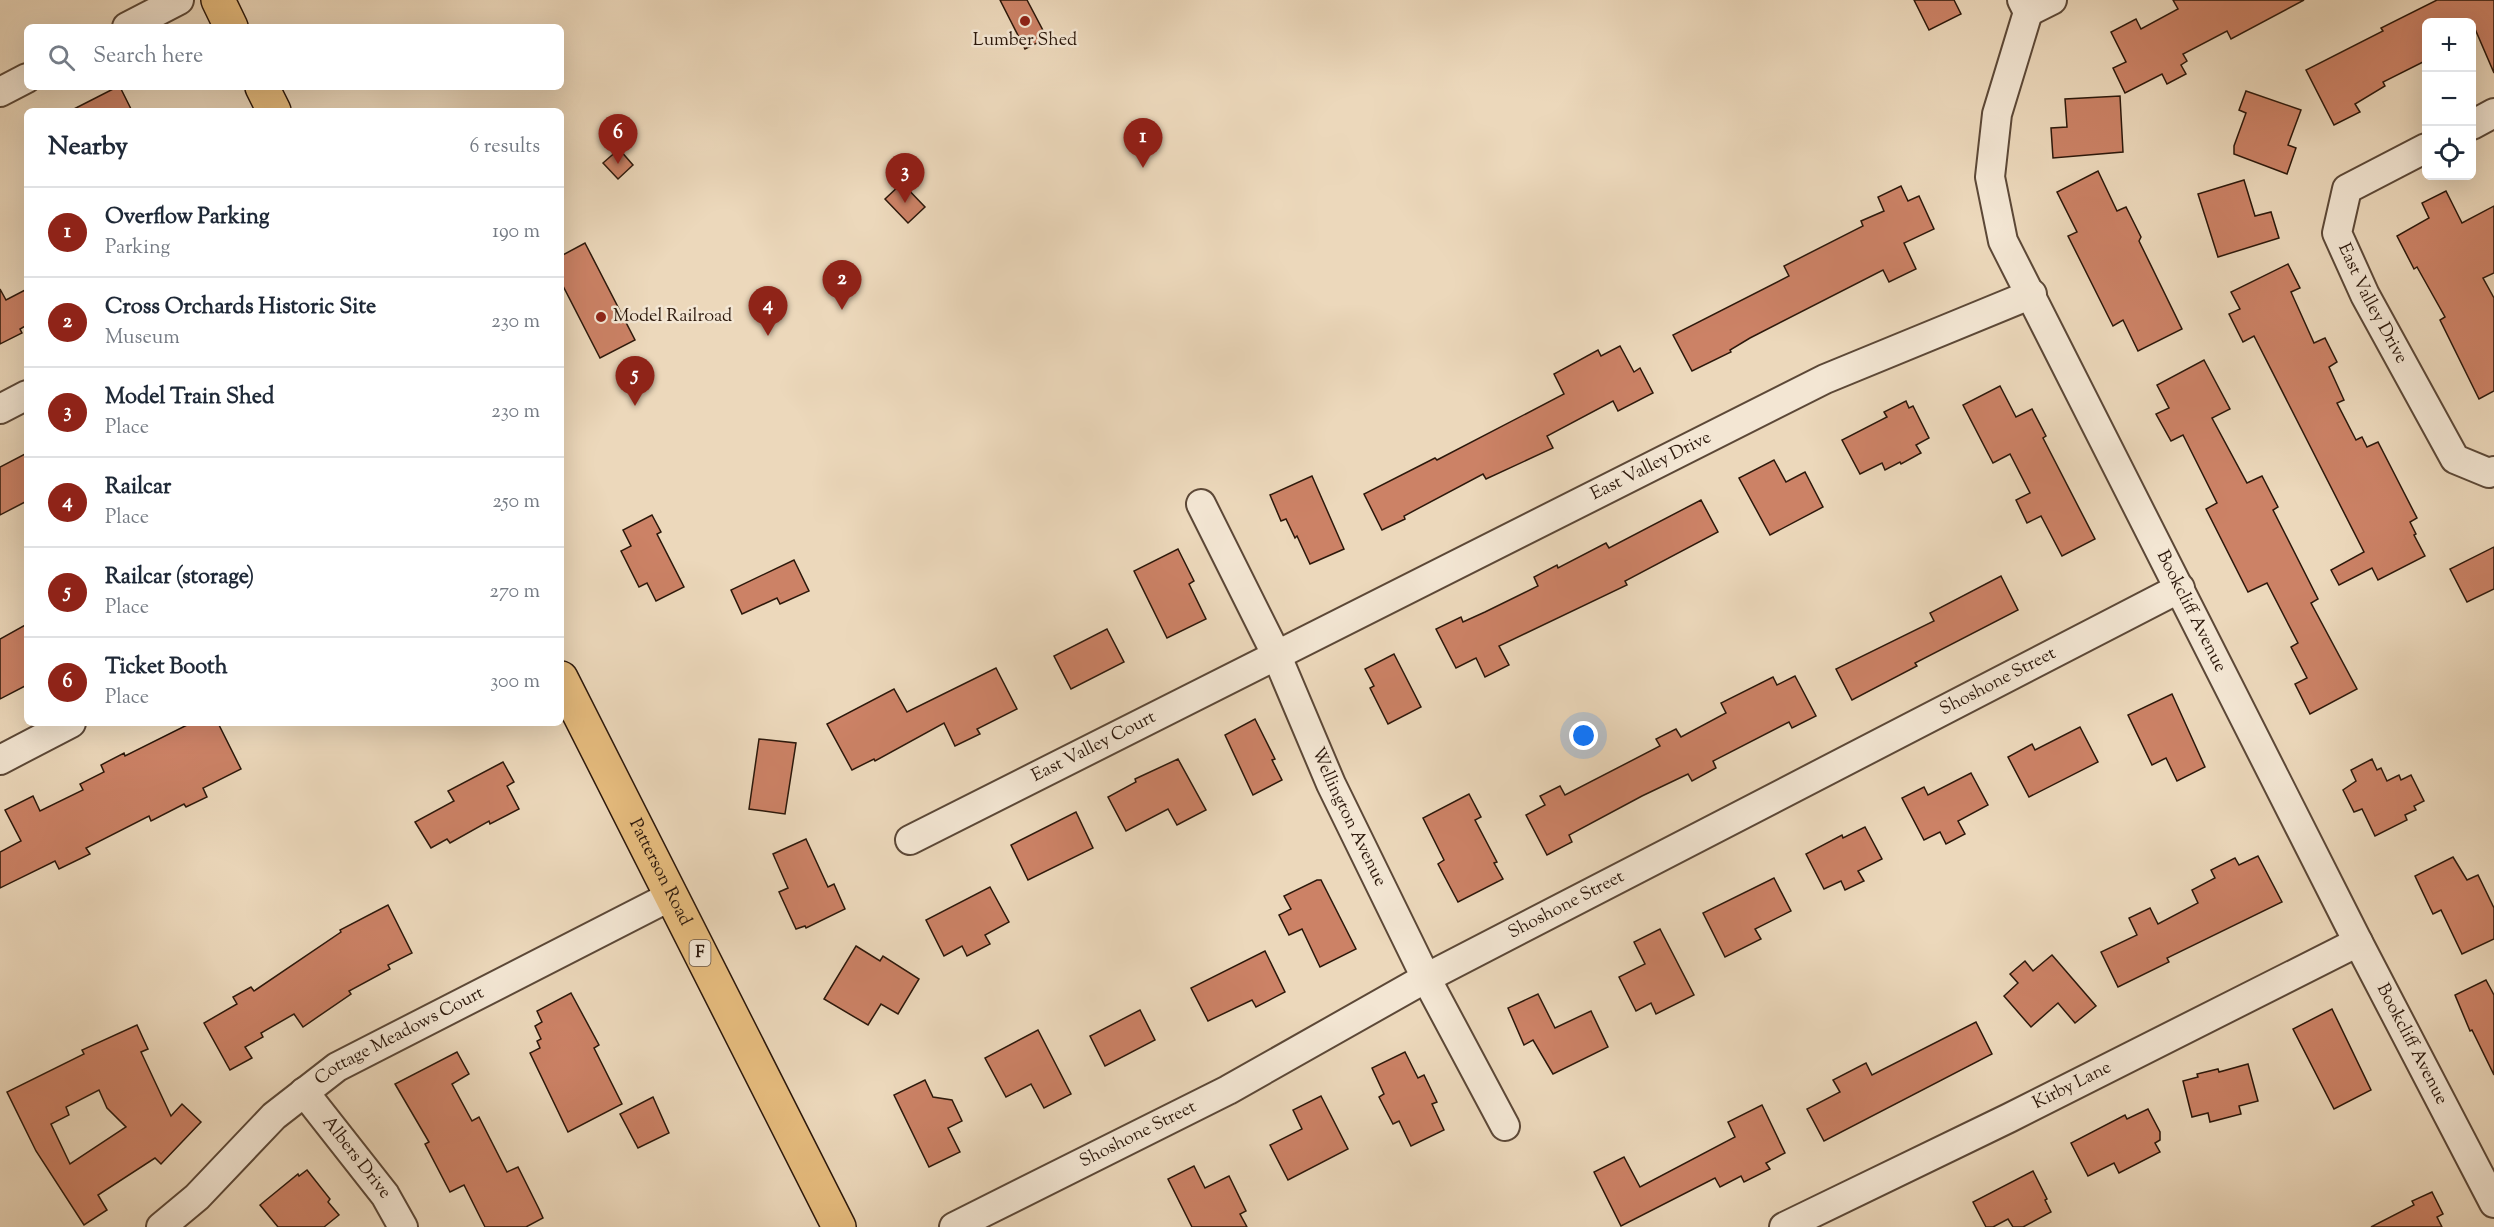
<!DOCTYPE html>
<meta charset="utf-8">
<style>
body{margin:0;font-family:"Sorts Mill Goudy",serif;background:#f2f2f3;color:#1f2937}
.controls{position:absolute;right:18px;top:18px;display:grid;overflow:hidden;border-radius:9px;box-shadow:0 6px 24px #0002}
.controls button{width:54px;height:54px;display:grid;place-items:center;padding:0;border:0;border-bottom:2px solid #e0e1e3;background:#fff;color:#1f2937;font:30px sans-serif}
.you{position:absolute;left:1584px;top:736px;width:21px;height:21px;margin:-15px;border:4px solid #fff;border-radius:50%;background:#1a73e8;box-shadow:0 0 0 9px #1a73e833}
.badge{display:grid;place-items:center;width:39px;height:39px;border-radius:50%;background:#8f2418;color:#fff;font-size:20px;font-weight:700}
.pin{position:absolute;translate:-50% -50px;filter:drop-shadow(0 2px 3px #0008)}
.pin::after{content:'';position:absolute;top:32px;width:21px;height:18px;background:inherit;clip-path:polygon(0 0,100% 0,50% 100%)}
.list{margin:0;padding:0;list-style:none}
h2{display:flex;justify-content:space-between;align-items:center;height:78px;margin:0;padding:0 24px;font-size:26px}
h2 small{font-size:20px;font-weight:400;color:#747a83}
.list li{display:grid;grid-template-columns:39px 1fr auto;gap:18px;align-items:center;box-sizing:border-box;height:90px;padding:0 24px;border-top:2px solid #e0e1e3}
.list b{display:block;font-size:22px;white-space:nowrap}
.list p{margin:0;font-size:20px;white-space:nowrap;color:#747a83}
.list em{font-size:20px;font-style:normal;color:#747a83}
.icon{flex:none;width:33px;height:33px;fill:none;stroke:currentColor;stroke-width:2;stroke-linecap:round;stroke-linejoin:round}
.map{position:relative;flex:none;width:2494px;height:1227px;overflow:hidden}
.search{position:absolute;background:#fff;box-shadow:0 6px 24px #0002;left:24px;top:24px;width:540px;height:66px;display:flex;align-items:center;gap:15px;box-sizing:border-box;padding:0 21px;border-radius:9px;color:#747a83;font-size:22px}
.panel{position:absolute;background:#fff;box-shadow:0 6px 24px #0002;left:24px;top:108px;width:540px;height:618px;border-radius:9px}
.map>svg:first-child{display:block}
</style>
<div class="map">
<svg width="2494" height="1227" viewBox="0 0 2494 1227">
<rect width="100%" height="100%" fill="#ecd8bb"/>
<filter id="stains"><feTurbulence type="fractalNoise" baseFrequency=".00333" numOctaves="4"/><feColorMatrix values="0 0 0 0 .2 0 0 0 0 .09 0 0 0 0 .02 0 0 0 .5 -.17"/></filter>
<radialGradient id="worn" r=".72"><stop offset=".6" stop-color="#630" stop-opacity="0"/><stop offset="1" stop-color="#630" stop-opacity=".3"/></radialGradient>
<g fill="#cc8266" stroke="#2c180b" stroke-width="1.5" fill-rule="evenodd">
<polygon points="1000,0 1027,0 1047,38 1025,49"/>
<polygon points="1914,0 1954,0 1961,14 1929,30"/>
<polygon points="2173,0 2304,0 2231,39 2227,31 2183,54 2187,61 2181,65 2186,74 2167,84 2162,74 2125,93 2113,68 2126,62 2111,32 2136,19 2141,29 2178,9"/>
<polygon points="2437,0 2494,0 2494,73 2472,22 2427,22 2427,60 2383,82 2385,86 2355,104 2360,112 2334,125 2306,70 2383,31 2381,28"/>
<polygon points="117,87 120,87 132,111 70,111"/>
<polygon points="2246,91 2301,110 2288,145 2296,148 2287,174 2234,154 2234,146 2246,113 2239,110"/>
<polygon points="2120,96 2123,152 2053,158 2051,128 2067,127 2065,99"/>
<polygon points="619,149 633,165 618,179 603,163"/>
<polygon points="2098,171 2117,211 2126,207 2141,237 2139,241 2182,329 2138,351 2123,320 2113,326 2068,236 2077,232 2057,192"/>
<polygon points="2244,180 2255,216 2271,212 2279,238 2218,257 2198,194"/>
<polygon points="902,183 925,207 908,223 885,199"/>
<polygon points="1901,186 1908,201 1919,196 1934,229 1904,243 1916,269 1889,282 1883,270 1750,338 1730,350 1731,352 1692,371 1673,335 1789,276 1784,266 1863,226 1861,221 1884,211 1878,197"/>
<polygon points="2446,191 2462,223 2494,206 2494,273 2483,278 2494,298 2494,391 2479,399 2440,320 2445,317 2417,267 2414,269 2397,236 2429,218 2422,203"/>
<polygon points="585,243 635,340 600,358 561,282 561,256"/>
<polygon points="2288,264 2300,288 2291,292 2314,343 2325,338 2337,362 2329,367 2344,400 2337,403 2356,440 2362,437 2367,447 2378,442 2417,518 2410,522 2416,534 2414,535 2425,556 2378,580 2372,568 2339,585 2331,570 2364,552 2254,336 2243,342 2229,314 2240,309 2231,292"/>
<polygon points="0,289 6,300 27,289 27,325 20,329 22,333 0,344"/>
<polygon points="1620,346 1634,372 1640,368 1653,393 1618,411 1613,401 1547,436 1553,448 1486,479 1483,474 1404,516 1405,519 1382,530 1364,494 1435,458 1437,460 1564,394 1554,374 1598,350 1601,356"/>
<polygon points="2204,360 2230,409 2212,418 2247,483 2262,476 2278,507 2273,510 2318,599 2311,603 2357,689 2310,714 2295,684 2307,678 2291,647 2298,643 2267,583 2248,592 2206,509 2217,503 2183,435 2171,441 2156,414 2169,408 2157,385"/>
<polygon points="2000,386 2016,417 2032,409 2046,436 2043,438 2095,539 2062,556 2041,516 2027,523 2016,500 2030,493 2010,454 1993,463 1963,405"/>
<polygon points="1906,401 1909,408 1913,406 1929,438 1916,445 1921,453 1901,464 1900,462 1885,470 1882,463 1860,474 1842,440 1887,417 1884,412"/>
<polygon points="27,453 27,501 0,515 0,467"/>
<polygon points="1774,460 1786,482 1805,472 1823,507 1770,535 1739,478"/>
<polygon points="1312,476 1344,549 1310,564 1297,536 1295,538 1286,519 1281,521 1270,495"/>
<polygon points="1701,500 1718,532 1625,581 1627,585 1499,646 1509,665 1485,677 1476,658 1456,668 1436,629 1461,617 1463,622 1485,612 1538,586 1534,577 1557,565 1558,568 1606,543 1609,548"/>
<polygon points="652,515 661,532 657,534 684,587 656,601 647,583 639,587 621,551 631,546 623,530"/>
<polygon points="2494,547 2494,589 2467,602 2450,569"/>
<polygon points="1178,549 1194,581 1189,584 1206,619 1167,638 1134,571"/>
<polygon points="794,560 809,591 780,604 777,598 742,614 731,590"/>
<polygon points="2001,576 2018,610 1915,663 1917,666 1852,700 1836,669 1934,621 1930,613"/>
<polygon points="27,624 27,685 0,699 0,639"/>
<polygon points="1107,629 1124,662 1071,689 1054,656"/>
<polygon points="1394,654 1421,707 1388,724 1370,688 1374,686 1365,669"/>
<polygon points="996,668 1017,709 977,729 980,734 955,746 944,723 875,761 874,759 852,770 827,724 894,689 907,712"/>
<polygon points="1795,676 1816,716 1792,728 1789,722 1713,761 1716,768 1692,781 1688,774 1642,796 1569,835 1572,842 1547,855 1526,815 1545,805 1540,796 1560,786 1565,795 1660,746 1656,739 1676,729 1681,737 1726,713 1721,703 1773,677 1777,685"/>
<polygon points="2172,694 2205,767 2177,781 2166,758 2152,765 2128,715"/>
<polygon points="1255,719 1275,759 1272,760 1282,780 1253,795 1225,735"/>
<polygon points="191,723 218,723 241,769 203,788 207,797 186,807 184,804 151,821 149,816 86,848 90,854 59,869 55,861 0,888 0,852 21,841 5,810 33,796 40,811 83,790 80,784 104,772 101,765 124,753 125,756"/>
<polygon points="2080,727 2098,762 2029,797 2008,757 2032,744 2035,750"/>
<polygon points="759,739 796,743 785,814 749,809"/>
<polygon points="1178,759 1206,810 1177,825 1168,809 1126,831 1108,797 1136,782 1135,779"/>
<polygon points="2372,759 2377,770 2381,768 2387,781 2399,775 2401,780 2411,775 2424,801 2414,806 2416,810 2405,815 2407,820 2375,836 2362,809 2354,812 2343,790 2356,781 2351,770"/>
<polygon points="503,762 514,782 507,786 519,809 490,824 489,821 450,843 447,839 431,848 415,822 454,801 448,791"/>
<polygon points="1971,773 1988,805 1958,821 1965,834 1946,844 1940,832 1924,840 1902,798 1924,787 1928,795"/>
<polygon points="1469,794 1481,817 1475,820 1497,862 1494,863 1503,879 1458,902 1438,864 1444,860 1423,818"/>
<polygon points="1076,812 1093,848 1028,880 1011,845"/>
<polygon points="1865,827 1882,859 1858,871 1864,881 1845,890 1841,881 1824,889 1806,854 1842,835 1843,838"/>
<polygon points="806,839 828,887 834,884 845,909 806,928 805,926 796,929 779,892 788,888 773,854"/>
<polygon points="2258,856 2282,902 2167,958 2169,962 2118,987 2101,952 2137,935 2129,918 2150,908 2158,924 2198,903 2192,890 2215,878 2211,870 2235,858 2239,865"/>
<polygon points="2453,857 2467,880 2478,875 2494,908 2494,939 2462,954 2441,910 2433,914 2415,876"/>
<polygon points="1774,878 1791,911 1755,929 1761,939 1725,957 1703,913"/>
<polygon points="1317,880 1321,880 1356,949 1320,967 1302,929 1289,935 1279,915 1291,909 1284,896"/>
<polygon points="990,887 1009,922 985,935 990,944 967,956 962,946 944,956 926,920"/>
<polygon points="388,905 412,953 388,965 390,969 349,991 351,994 303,1027 294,1014 261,1033 263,1037 245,1047 252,1058 230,1070 204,1023 237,1004 233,997 251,987 254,991 341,932 340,930"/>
<polygon points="1660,929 1694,995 1656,1014 1651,1003 1636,1011 1619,977 1645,964 1634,942"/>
<polygon points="856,946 880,961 883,956 919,979 898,1014 881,1004 868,1025 824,999"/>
<polygon points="1265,951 1285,992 1256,1007 1252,1000 1208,1021 1191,988"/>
<polygon points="2052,955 2096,1006 2075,1023 2058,1003 2031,1027 2004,996 2018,983 2010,974 2025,961 2033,971"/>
<polygon points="2486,980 2494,995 2494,1075 2472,1030 2470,1031 2455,995"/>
<polygon points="571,993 599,1045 594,1048 622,1104 568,1132 530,1053 540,1048 537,1041 541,1039 535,1026 542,1022 537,1011"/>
<polygon points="1538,994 1555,1028 1591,1011 1608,1047 1553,1074 1533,1040 1524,1045 1508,1008"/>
<polygon points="2332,1009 2371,1090 2334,1109 2293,1029"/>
<polygon points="1140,1010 1155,1040 1105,1066 1090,1036"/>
<polygon points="1976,1022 1992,1054 1824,1141 1807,1109 1840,1092 1833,1080 1866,1063 1872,1075"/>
<path d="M137 1025 148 1049 141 1052 171 1116 182 1104 201 1122 161 1164 155 1158 98 1195 107 1210 84 1225 36 1151 7 1092 84 1054 82 1050ZM99 1090 107 1108 126 1127 70 1164 51 1124 69 1115 66 1107Z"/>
<polygon points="1038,1030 1071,1094 1044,1108 1031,1084 1006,1097 985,1058"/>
<polygon points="457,1052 469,1074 452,1084 472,1121 479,1117 507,1172 518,1167 539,1209 543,1218 526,1227 485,1227 464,1185 450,1192 425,1144 429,1142 395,1084"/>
<polygon points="1405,1052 1418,1078 1424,1075 1437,1102 1432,1104 1444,1130 1411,1146 1399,1121 1393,1124 1379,1097 1384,1094 1372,1068"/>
<polygon points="2248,1064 2258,1101 2239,1106 2241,1114 2210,1122 2208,1113 2192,1117 2183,1081 2198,1077 2197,1074 2218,1069 2219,1072"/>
<polygon points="925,1080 933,1097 952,1100 962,1121 948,1128 960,1152 929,1167 894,1095"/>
<polygon points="1321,1096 1348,1149 1288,1180 1270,1145 1302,1129 1293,1110"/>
<polygon points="653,1097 669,1133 638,1148 620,1114"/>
<polygon points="1762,1105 1785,1153 1766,1163 1770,1169 1744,1182 1741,1176 1720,1187 1715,1178 1621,1226 1594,1172 1624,1157 1640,1187 1735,1137 1728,1122"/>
<polygon points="2148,1109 2160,1132 2160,1140 2155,1143 2160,1152 2119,1173 2114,1163 2088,1176 2071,1143 2125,1115 2127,1119"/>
<polygon points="1194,1166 1205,1188 1229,1176 1246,1211 1240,1214 1247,1227 1192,1227 1168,1179"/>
<polygon points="307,1170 330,1199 328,1202 339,1215 324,1227 278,1227 260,1205 298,1174 299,1176"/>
<polygon points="2033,1171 2047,1199 2045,1200 2051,1212 2023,1227 2013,1227 2008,1219 1993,1227 1986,1227 1973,1202"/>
<polygon points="2432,1192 2443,1214 2437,1217 2442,1227 2371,1227 2414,1205 2412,1201"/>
</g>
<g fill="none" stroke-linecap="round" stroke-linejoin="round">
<g stroke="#5c4837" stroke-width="32">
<g id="street">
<path id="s1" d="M2022 0 2028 12 1997 114 1990 177 2003 241 2358 942 2494 1203"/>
<polyline points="2028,12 2052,0"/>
<polyline points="127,27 179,0"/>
<polyline points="0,92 27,78"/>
<polyline points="2472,125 2494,113"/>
<path id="s2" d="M2426 148 2347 189 2337 233 2365 295 2455 459 2489 473 2494 471"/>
<polyline points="0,409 27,395"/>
<path id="s3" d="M1201 504 1276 654 1331 784 1426 978 1505 1126"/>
<polyline points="0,760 71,723"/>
<path id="s4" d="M910 840 1825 379 2032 294"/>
<path id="s5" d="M304 1092 385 1195 403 1227"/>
<path id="s6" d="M161 1227 197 1197 274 1116 337 1067 671 896"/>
<path id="s7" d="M954 1227 1228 1090 1426 978 2180 588"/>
<path id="s8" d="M1784 1227 2009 1118 2358 942"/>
</g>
</g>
<g stroke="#2c180b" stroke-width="36">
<g id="primary">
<polyline points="218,0 231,27"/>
<polyline points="262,87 274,111"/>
<path id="s9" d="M561 678 839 1227"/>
</g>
</g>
<use href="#street" stroke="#f3e6d3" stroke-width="28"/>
<use href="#primary" stroke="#e6bc7e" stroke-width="33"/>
</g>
<g fill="#8f2418" stroke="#f3e6d3" stroke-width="2">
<circle cx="1025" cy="21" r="6"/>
<circle cx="601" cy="317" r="6"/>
</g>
<g text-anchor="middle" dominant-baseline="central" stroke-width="5" stroke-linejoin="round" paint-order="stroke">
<rect fill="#f3e6d3" stroke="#685647" stroke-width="1.5" x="689.5" y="940" width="21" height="26" rx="4.5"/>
<g font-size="16" font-weight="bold" fill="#2c180b">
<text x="700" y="953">F</text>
</g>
<g font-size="18" fill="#2c180b" stroke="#f3e6d3">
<text x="1025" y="41">Lumber Shed</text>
<text x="613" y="317" text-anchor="start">Model Railroad</text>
</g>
<g font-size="18" fill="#2c180b" stroke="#f3e6d3">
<text stroke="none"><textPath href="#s2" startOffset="213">East Valley Drive</textPath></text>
<text stroke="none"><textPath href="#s4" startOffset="830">East Valley Drive</textPath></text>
<text stroke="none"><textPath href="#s1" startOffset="664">Bookcliff Avenue</textPath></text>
<text stroke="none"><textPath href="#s7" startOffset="1178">Shoshone Street</textPath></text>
<text stroke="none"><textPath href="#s4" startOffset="206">East Valley Court</textPath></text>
<text stroke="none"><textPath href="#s3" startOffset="346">Wellington Avenue</textPath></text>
<text stroke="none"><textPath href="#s9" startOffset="218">Patterson Road</textPath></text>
<text stroke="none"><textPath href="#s7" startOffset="692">Shoshone Street</textPath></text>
<text stroke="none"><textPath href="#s6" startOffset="308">Cottage Meadows Court</textPath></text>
<text stroke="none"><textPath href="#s1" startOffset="1150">Bookcliff Avenue</textPath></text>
<text stroke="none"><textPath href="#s8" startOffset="321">Kirby Lane</textPath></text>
<text stroke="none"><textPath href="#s7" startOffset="206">Shoshone Street</textPath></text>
<text stroke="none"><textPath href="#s5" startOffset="84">Albers Drive</textPath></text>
</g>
</g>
<rect width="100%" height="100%" filter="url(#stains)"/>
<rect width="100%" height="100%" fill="url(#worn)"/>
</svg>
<div class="controls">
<button>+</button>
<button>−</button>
<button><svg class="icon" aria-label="locate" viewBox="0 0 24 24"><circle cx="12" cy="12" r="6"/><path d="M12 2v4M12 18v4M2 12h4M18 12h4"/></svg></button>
</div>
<div class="you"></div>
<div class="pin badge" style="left:1143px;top:168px">1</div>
<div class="pin badge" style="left:842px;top:310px">2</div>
<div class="pin badge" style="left:905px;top:203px">3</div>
<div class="pin badge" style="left:768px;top:336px">4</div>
<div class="pin badge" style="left:635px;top:406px">5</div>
<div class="pin badge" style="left:618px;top:164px">6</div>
<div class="search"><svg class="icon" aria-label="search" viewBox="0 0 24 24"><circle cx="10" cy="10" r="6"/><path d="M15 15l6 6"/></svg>Search here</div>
<section class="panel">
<h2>Nearby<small>6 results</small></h2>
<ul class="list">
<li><span class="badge">1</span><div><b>Overflow Parking</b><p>Parking</p></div><em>190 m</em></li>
<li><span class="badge">2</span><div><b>Cross Orchards Historic Site</b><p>Museum</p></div><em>230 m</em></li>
<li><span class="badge">3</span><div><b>Model Train Shed</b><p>Place</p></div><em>230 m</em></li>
<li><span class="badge">4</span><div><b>Railcar</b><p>Place</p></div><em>250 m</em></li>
<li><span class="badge">5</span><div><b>Railcar (storage)</b><p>Place</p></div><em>270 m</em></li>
<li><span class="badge">6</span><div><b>Ticket Booth</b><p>Place</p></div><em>300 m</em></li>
</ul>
</section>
</div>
